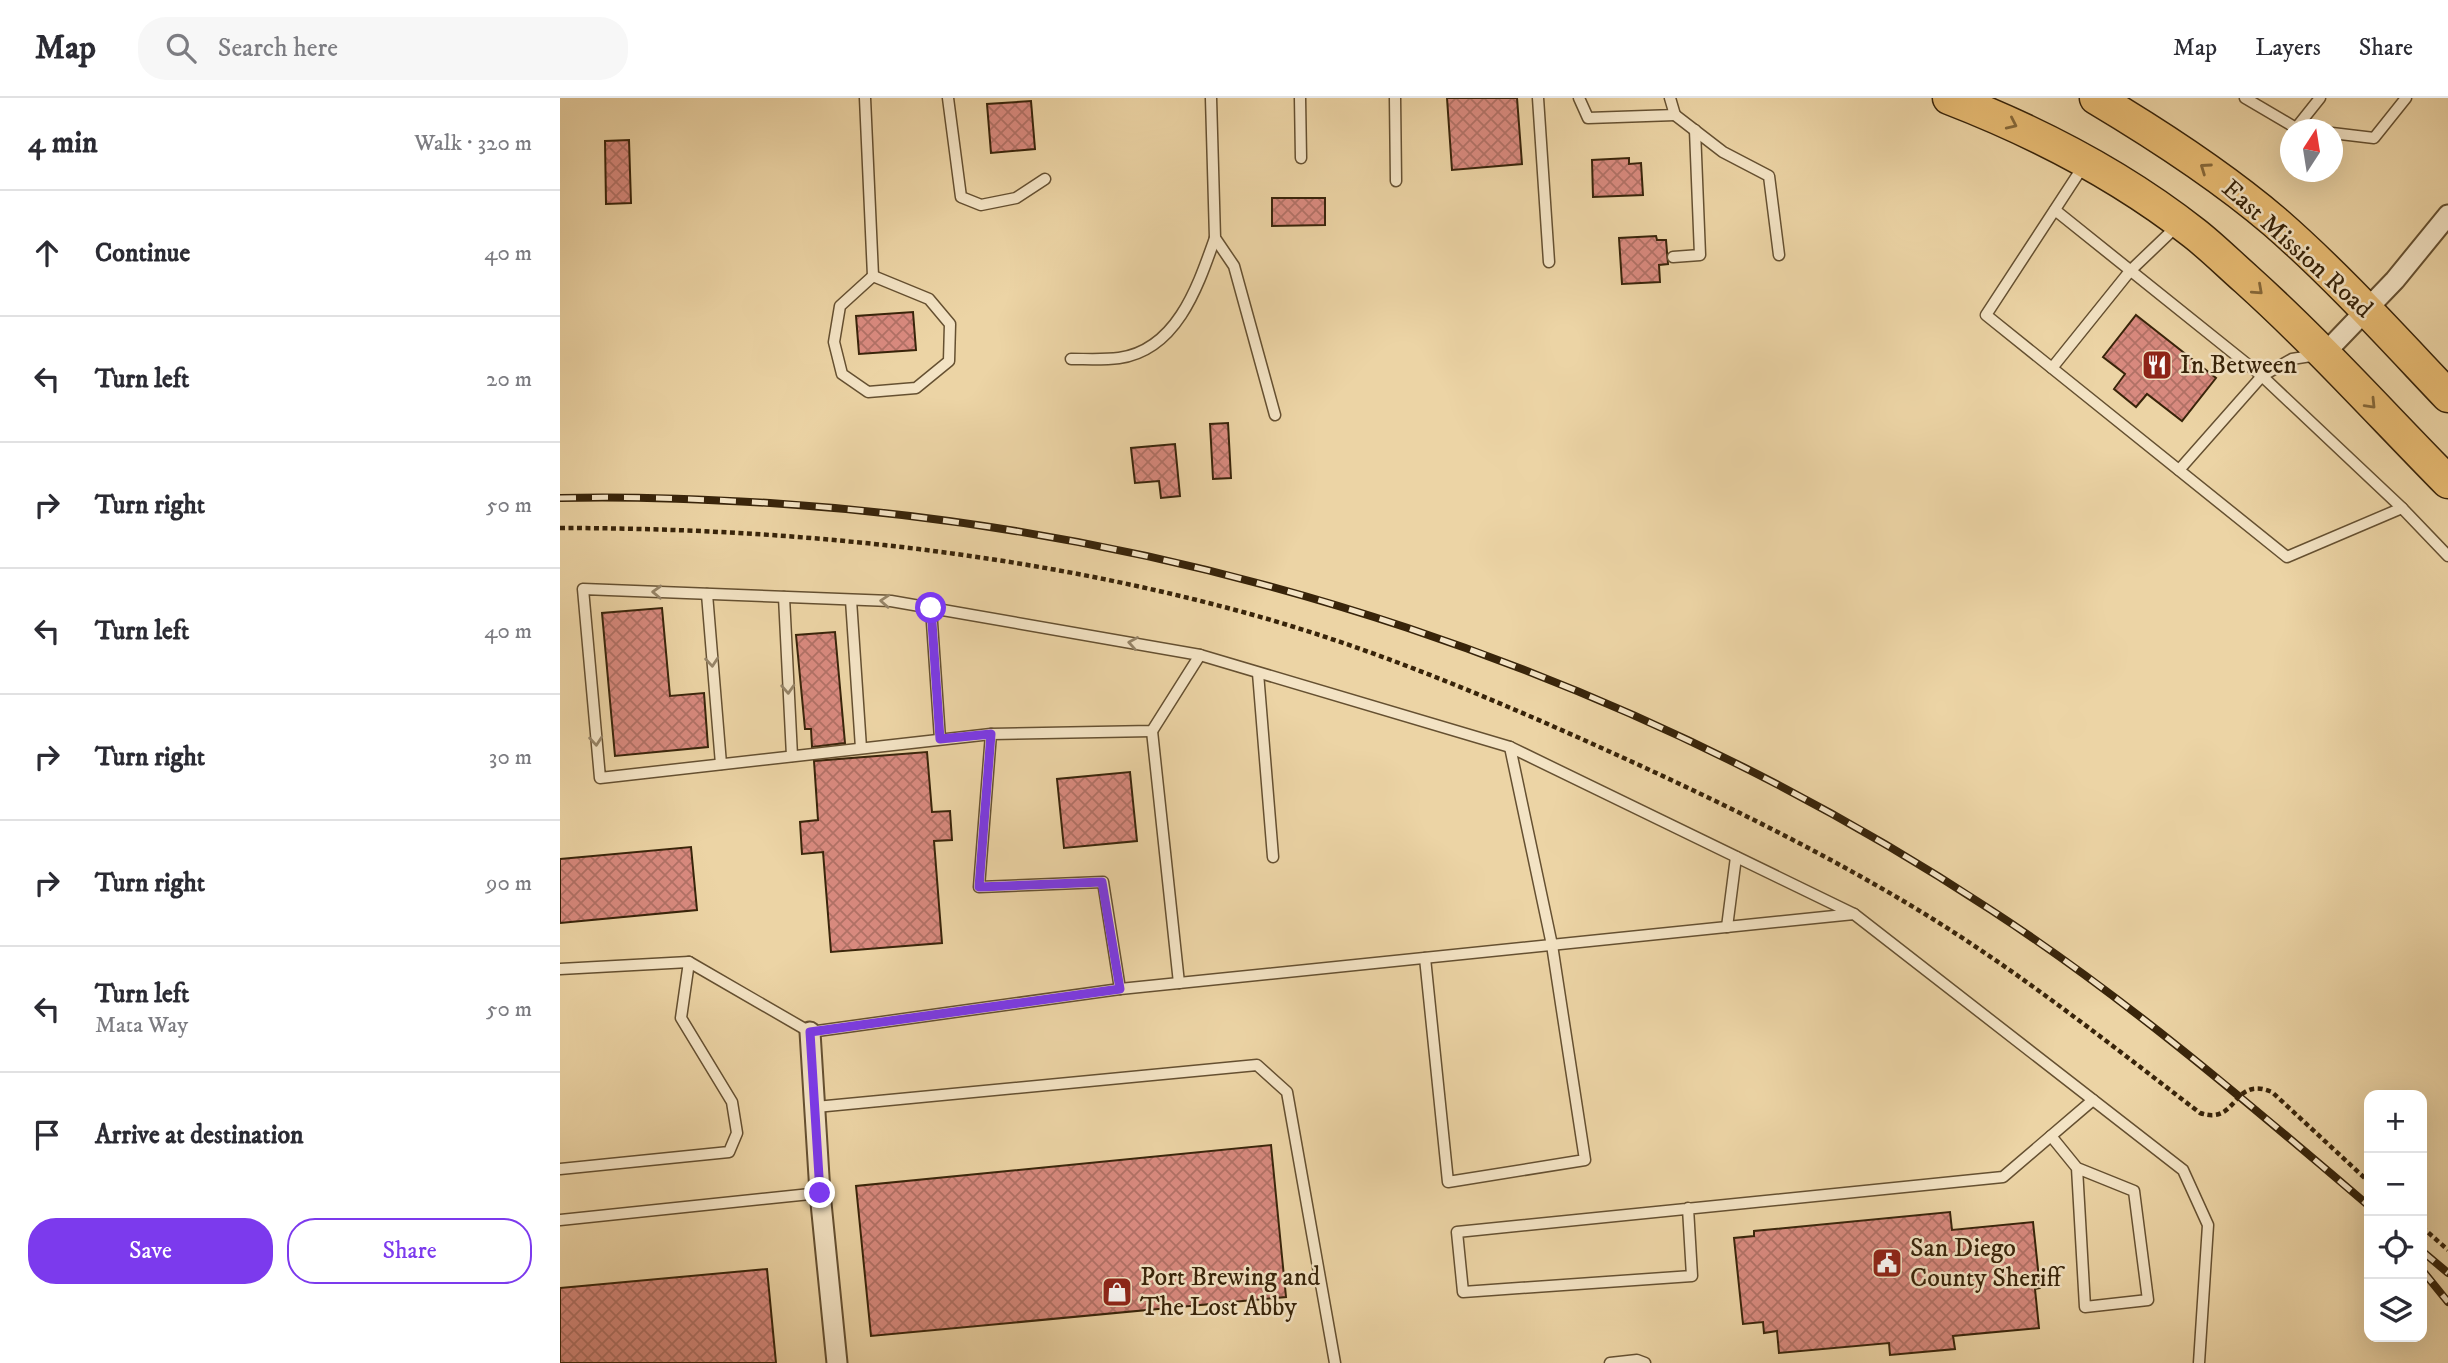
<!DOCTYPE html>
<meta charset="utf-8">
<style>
body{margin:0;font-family:"IM FELL DW Pica",serif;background:#f7f7f7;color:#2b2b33}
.controls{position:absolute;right:21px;bottom:21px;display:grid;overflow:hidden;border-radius:14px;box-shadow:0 7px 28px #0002}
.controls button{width:63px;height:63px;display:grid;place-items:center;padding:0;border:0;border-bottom:2px solid #e1e1e2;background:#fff;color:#2b2b33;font:35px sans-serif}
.compass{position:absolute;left:1720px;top:21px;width:63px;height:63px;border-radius:50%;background:#fff;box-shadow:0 7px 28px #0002;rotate:12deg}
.stop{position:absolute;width:21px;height:21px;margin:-16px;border:5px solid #7c3aed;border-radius:50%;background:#fff}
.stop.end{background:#7c3aed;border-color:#fff;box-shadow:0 2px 7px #0008}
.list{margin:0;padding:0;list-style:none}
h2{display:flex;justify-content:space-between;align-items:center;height:91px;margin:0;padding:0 28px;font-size:30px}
h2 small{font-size:23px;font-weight:400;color:#7c7c81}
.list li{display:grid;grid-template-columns:46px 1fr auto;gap:21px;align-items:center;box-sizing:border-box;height:126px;padding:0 28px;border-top:2px solid #e1e1e2}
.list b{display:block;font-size:26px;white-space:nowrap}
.list p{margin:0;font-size:23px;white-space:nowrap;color:#7c7c81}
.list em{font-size:23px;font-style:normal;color:#7c7c81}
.actions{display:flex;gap:14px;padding:21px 28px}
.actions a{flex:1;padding:16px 0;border:2px solid #7c3aed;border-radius:28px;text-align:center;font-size:24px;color:#7c3aed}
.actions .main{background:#7c3aed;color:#fff}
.icon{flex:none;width:38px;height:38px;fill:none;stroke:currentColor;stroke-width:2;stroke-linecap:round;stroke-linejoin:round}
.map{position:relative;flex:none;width:1888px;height:1265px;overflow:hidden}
header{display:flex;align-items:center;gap:42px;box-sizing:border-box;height:98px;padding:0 35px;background:#fff;border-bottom:2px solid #e1e1e2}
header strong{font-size:33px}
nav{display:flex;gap:38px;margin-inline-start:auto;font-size:24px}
.search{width:490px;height:63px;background:#f7f7f7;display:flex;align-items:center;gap:18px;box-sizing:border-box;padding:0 24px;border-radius:28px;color:#7c7c81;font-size:26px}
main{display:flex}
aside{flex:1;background:#fff}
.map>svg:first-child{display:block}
</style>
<header>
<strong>Map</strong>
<div class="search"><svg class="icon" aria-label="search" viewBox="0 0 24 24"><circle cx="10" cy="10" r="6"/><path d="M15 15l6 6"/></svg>Search here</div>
<nav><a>Map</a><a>Layers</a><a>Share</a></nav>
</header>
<main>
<aside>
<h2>4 min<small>Walk · 320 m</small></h2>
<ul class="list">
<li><svg class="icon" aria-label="ahead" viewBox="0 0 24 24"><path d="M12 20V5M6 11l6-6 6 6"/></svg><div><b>Continue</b></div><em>40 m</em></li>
<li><svg class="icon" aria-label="left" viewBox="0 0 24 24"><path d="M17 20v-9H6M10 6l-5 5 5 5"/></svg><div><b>Turn left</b></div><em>20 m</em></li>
<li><svg class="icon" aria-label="right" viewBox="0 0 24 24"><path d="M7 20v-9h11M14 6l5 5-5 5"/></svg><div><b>Turn right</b></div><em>50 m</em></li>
<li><svg class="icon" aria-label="left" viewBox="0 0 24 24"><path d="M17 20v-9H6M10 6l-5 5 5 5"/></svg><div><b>Turn left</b></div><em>40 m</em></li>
<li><svg class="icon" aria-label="right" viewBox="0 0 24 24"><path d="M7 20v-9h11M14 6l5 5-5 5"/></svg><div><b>Turn right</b></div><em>30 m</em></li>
<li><svg class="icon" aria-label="right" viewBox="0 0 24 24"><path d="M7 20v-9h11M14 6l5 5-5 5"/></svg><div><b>Turn right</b></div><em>90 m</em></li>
<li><svg class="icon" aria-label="left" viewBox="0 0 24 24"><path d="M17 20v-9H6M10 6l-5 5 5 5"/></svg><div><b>Turn left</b><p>Mata Way</p></div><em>50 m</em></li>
<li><svg class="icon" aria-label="arrive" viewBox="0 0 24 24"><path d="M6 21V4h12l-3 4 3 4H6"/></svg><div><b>Arrive at destination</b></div></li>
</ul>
<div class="actions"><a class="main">Save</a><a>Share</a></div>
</aside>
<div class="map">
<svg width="1888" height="1265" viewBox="0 0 1888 1265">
<defs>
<pattern id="building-cross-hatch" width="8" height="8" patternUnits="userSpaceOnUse" patternTransform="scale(1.75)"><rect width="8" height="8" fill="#d98a7f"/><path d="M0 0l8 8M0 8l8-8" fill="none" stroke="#b17166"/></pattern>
</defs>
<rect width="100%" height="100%" fill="#ecd4a5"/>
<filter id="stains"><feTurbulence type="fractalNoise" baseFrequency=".00286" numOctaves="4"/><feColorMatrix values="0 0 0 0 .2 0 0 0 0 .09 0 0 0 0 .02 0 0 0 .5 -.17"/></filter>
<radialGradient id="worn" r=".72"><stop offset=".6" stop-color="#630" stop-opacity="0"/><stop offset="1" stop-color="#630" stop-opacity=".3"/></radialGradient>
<g fill="url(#building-cross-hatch)" stroke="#38240a" stroke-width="2">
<polygon points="887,0 957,0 962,66 892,72"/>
<polygon points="471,3 475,51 431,55 427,6"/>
<polygon points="69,42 71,105 46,106 45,43"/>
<polygon points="1069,60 1069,66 1081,65 1083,97 1033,99 1032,62"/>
<polygon points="712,100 765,100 765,127 712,128"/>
<polygon points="1096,138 1097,142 1106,142 1108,166 1099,167 1100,184 1062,186 1059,140"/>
<polygon points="353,214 356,252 299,256 296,218"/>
<polygon points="1576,217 1656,280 1622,323 1587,296 1576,309 1554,291 1565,276 1543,259"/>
<polygon points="668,325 671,380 653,381 650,326"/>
<polygon points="615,346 620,398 601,400 599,383 575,385 571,350"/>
<polygon points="102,510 110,598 144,595 148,649 55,658 42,515"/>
<polygon points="275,534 285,645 252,649 251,631 245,631 236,537"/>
<polygon points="367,654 372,714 390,713 392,742 374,743 382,845 271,854 263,754 242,756 240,724 258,722 254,663"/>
<polygon points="570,674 577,743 504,750 497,681"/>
<polygon points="131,749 137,812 0,825 0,761"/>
<polygon points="711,1047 726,1199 311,1238 296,1088"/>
<polygon points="1390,1114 1392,1132 1473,1124 1480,1190 1475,1191 1479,1230 1393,1238 1395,1251 1330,1257 1329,1245 1219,1255 1217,1233 1204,1235 1203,1224 1183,1226 1174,1140 1194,1138 1194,1133"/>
<polygon points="207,1171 216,1265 0,1265 0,1190"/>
</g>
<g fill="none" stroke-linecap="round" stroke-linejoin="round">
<g stroke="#655031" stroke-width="13">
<g id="service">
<polyline points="305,0 313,178"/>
<polyline points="388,0 401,99 421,107 456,100 485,81"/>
<polyline points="651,0 655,140 674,168 715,317"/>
<polyline points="740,0 741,60"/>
<polyline points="835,0 836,83"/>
<polyline points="978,0 989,164"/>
<polyline points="1019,0 1028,20 1115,17 1110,0"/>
<polyline points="1685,0 1736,30 1746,32"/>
<polyline points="1115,17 1163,54 1209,78 1219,157"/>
<polyline points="1736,30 1760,0"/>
<polyline points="1772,35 1814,40 1846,0"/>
<polyline points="1524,67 1426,217 1727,459 1842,410 1888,458"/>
<polyline points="1495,112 1702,278 1619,372"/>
<polyline points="1113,159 1140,157 1135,32"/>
<polygon points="313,178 369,201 390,226 389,263 356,290 308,294 282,276 274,244 280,208"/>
<polyline points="1757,257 1732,261 1702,278 1842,410"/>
<path d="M511 261C527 261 544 262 559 260 617 252 638 188 655 140"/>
<polyline points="1492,270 1570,173 1616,129"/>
<polyline points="147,496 161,666"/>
<polyline points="224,499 232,658"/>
<polyline points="291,502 301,650"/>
<polyline points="371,510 380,641"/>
<polyline points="698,575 713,759"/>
<polyline points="592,633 619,885"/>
<polyline points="431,636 40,680 23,491 331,503 640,557 950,649 1294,816"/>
<polyline points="1167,829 1176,759"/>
<polyline points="865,860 888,1084 1025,1062 992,847 950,649"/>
<polyline points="0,871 129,864 250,934 560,891 543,784 419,789 431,636 592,633 640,557"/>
<polyline points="560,891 1294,816 1623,1072 1648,1127 1639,1265"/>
<polyline points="256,1009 697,967 727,994 775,1265"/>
<polyline points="1491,1038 1517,1070 1525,1209 1588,1202 1574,1093 1517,1070"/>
<polyline points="0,1071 169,1054 177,1035 172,1004 121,920 129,864"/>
<polyline points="1128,1110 1132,1178 903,1194 897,1134 1443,1079 1533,1002"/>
<polyline points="0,1122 260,1095"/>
<polyline points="1050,1265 1077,1262 1085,1265"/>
</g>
</g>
<g stroke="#655031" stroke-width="23">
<g id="minor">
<polyline points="1764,256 1835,182 1888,117"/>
<polyline points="250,934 260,1095 277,1265"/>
</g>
</g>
<g stroke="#38240a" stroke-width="35">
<g id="primary">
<path d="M1389 0C1477 34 1560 77 1634 135 1652 149 1669 166 1686 181 1757 245 1821 316 1888 384"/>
<path d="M1536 0C1598 37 1660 77 1715 124 1777 178 1832 239 1888 298"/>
</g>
</g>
<g stroke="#38240a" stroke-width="4.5" stroke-dasharray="5 3.5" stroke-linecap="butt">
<path d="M0 430C231 430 466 454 690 516 802 547 909 591 1015 638 1129 689 1243 743 1350 807 1452 868 1546 943 1640 1015 1679 1028 1671 977 1712 994L1809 1084"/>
<polyline points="1862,1129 1888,1152"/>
</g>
<use href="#service" stroke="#f3e3c4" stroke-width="10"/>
<use href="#minor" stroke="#f3e3c4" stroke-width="19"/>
<use href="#primary" stroke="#e6ba72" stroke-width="32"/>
<g stroke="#38240a" stroke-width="8">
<g id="rail">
<path d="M0 400C70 398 140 401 210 405 643 433 1069 574 1431 812 1566 900 1687 1004 1809 1108"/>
<polyline points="1862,1153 1888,1175"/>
<polyline points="1862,1172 1888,1204"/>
</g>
</g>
<use href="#rail" stroke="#f3e3c4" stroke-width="5" stroke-dasharray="16" stroke-linecap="butt"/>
</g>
<defs><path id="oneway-chevron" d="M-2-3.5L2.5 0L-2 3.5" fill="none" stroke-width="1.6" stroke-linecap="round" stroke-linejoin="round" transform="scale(1.75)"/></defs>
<g stroke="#866839">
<use href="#oneway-chevron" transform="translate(1452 26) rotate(25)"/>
<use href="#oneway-chevron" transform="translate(1645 70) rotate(-145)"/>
<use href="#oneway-chevron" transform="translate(1698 192) rotate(42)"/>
<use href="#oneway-chevron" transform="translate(1811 306) rotate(46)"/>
</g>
<g stroke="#968467">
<use href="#oneway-chevron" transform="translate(97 494) rotate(-178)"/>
<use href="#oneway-chevron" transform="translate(325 503) rotate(-176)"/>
<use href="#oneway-chevron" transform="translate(573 545) rotate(-170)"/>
<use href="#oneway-chevron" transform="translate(152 564) rotate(85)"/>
<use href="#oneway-chevron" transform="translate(228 591) rotate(87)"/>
<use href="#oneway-chevron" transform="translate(36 643) rotate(85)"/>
</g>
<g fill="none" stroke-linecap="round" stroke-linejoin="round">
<polyline stroke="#7c3aed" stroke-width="9" points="260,1095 250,934 560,891 542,784 419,789 431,636 380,641 371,510"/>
</g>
<defs>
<g id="restaurant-square" transform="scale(1.575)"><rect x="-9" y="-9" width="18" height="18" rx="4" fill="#8f2418" stroke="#f3e3c4"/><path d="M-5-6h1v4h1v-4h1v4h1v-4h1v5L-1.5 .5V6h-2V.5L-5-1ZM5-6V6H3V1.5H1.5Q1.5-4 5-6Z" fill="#fff"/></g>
<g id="civic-square" transform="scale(1.575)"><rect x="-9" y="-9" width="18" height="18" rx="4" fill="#8f2418" stroke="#f3e3c4"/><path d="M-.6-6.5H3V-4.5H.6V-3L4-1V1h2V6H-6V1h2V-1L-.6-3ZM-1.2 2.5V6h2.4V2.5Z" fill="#fff"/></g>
<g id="shop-square" transform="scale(1.575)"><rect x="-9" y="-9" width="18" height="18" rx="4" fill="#8f2418" stroke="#f3e3c4"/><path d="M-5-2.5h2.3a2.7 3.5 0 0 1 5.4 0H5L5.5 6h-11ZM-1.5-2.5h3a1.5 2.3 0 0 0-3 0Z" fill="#fff"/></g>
</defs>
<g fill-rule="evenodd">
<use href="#restaurant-square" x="1597" y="267"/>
<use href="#civic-square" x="1327" y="1165"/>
<use href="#shop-square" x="557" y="1194"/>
</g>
<g text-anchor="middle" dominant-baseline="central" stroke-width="5" stroke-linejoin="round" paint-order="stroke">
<g font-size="26" fill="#38240a" stroke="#f3e3c4">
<text transform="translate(1737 151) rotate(42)">East Mission Road</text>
</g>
<g font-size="26" fill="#38240a" stroke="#f3e3c4" text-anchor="start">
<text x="1620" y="267">In Between</text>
<text x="1350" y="1150">San Diego<tspan x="1350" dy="30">County Sheriff</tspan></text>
<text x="580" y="1179">Port Brewing and<tspan x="580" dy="30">The Lost Abby</tspan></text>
</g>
</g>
<rect width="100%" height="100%" filter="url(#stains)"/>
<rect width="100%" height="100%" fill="url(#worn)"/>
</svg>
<div class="controls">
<button>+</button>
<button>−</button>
<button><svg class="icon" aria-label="locate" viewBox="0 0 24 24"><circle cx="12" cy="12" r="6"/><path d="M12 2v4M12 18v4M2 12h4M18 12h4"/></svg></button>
<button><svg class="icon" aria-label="layers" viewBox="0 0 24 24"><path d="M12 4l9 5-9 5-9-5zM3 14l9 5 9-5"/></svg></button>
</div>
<svg class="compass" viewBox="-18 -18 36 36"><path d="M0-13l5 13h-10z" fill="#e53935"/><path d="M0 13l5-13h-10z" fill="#7c7c81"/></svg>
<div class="stop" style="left:371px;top:510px"></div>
<div class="stop end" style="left:260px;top:1095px"></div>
</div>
</main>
